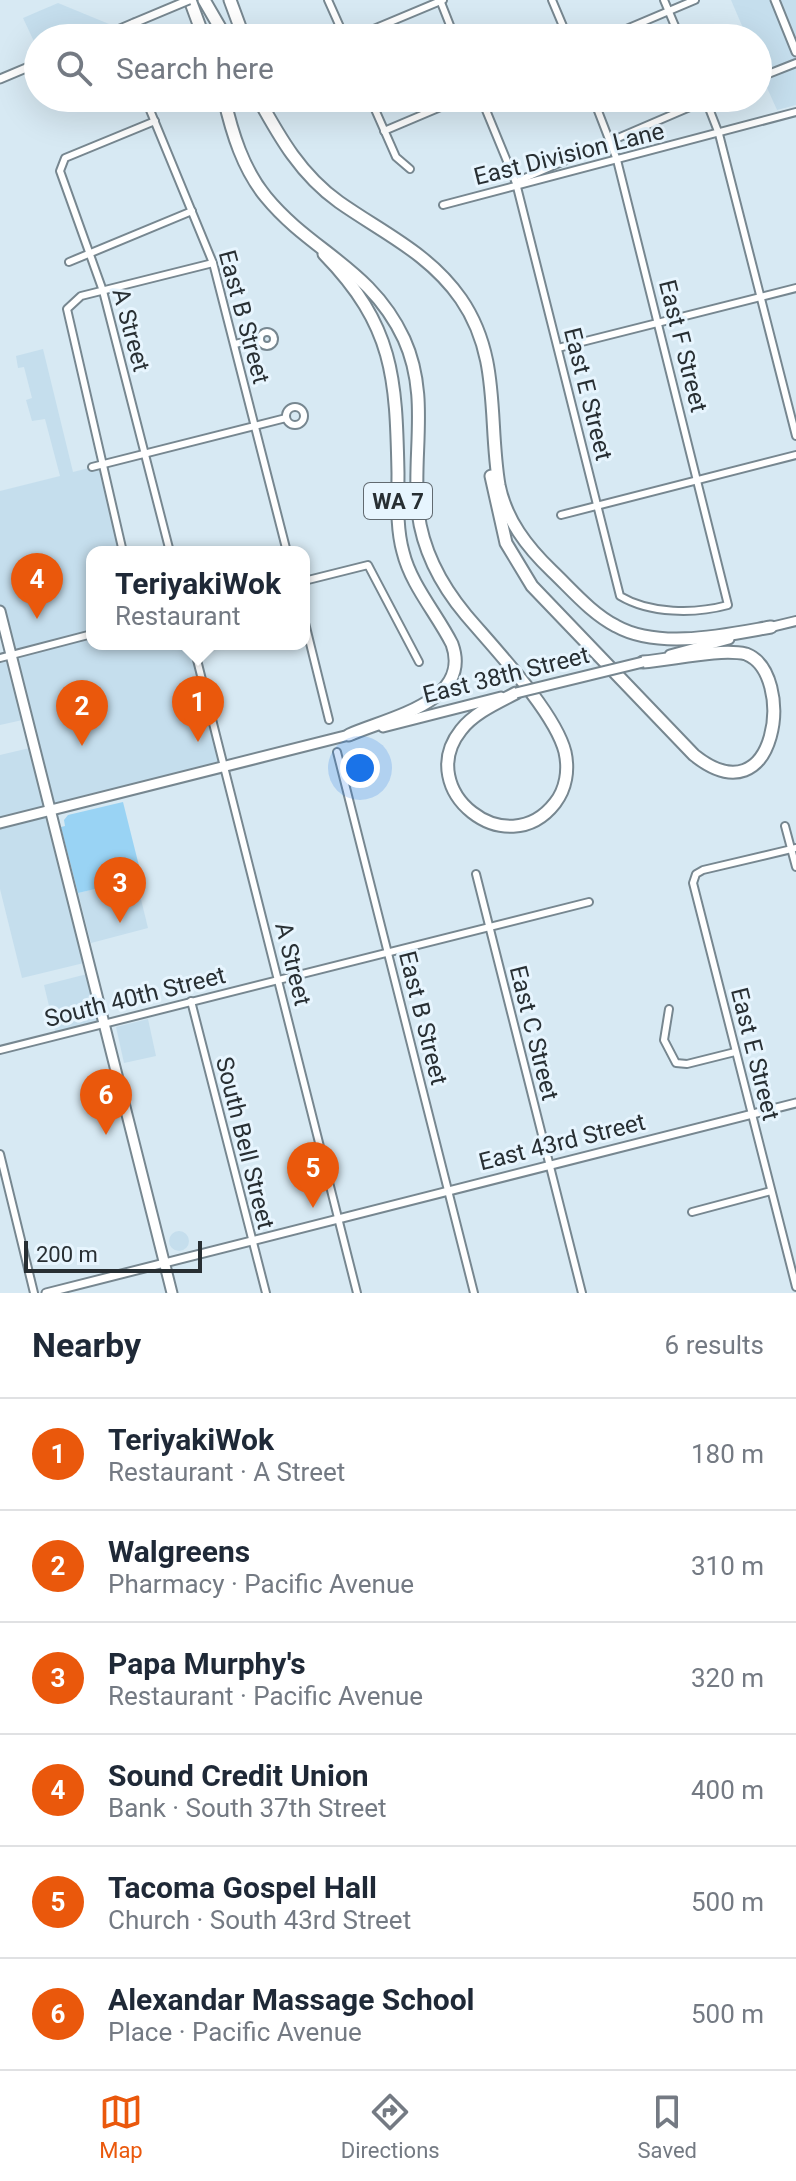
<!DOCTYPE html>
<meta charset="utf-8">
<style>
body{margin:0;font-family:Roboto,sans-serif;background:#f6f6f7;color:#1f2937}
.scale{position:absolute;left:24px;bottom:20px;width:178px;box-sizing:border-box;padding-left:8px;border:4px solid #282f33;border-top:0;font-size:22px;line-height:28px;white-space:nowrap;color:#282f33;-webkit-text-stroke:6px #e7f5fe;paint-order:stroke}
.you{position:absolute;left:360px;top:768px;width:28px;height:28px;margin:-20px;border:6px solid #fff;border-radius:50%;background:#1a73e8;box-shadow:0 0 0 12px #1a73e833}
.badge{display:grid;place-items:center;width:52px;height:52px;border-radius:50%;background:#ea580c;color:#fff;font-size:26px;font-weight:700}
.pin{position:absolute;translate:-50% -66px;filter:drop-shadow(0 2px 4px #0008)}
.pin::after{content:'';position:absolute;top:42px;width:28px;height:24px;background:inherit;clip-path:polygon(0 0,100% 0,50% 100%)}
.popup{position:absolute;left:86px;top:546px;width:224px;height:104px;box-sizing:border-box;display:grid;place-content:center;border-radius:16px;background:#fff;filter:drop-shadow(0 2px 6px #0005);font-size:26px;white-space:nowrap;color:#747a83}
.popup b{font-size:30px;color:#1f2937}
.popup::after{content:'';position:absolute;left:50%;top:100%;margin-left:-16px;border:16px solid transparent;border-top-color:#fff}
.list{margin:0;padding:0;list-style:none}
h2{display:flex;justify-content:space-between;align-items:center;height:104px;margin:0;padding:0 32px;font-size:34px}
h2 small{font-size:26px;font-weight:400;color:#747a83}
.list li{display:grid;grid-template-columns:52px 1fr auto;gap:24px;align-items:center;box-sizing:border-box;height:112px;padding:0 32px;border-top:2px solid #e0e1e3}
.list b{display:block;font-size:30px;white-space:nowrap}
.list p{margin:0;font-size:26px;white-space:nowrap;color:#747a83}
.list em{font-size:26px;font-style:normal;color:#747a83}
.icon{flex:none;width:44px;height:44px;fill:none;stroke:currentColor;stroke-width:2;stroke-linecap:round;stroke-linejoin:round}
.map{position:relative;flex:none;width:796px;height:1293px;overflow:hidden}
.search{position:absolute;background:#fff;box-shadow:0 8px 32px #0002;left:24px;right:24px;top:24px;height:88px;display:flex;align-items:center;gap:20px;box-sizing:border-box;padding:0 28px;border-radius:44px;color:#747a83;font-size:30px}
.sheet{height:776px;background:#fff}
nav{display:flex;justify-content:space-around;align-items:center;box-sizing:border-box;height:112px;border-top:2px solid #e0e1e3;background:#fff;font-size:22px;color:#747a83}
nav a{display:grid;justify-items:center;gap:4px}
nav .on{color:#ea580c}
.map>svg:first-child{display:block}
</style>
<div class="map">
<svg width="796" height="1293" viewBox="0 0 796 1293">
<rect width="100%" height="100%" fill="#d7e9f3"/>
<g fill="#c5deed">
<polygon points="731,0 796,0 796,105 777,110 764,81 758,84 758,38 720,38 743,28"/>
<polygon points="58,3 109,24 116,31 100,38 38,38 38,50 23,18"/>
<polygon points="43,349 73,472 101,465 123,552 92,552 92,644 193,644 224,767 50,810 88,962 22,978 0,889 0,755 34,747 27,719 0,725 0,658 10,655 0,611 0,491 60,476 45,419 32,421 26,400 32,398 24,367 18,368 16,356"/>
<polygon points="136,879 148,928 91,943 78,893"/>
<polygon points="91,973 104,1023 56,1035 44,985"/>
<polygon points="148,1019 156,1056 124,1063 116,1027"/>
<circle cx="179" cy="1241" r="10"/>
</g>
<polygon fill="#99d3f4" points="123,802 142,878 78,893 61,827 65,826 64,820 68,815"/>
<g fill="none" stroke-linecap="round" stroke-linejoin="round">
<g stroke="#778790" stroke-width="10">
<g id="minor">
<polyline points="328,0 345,38"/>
<polyline points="440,0 455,38"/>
<polyline points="552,0 568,38"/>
<polyline points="664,0 680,38"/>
<polyline points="352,38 443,0"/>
<polyline points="605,38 695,0"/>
<polyline points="758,78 796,63"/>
<polyline points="145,98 213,263 287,552"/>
<polyline points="370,98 396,157 410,169"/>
<path d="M481 98 516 183 620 596C650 614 695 614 728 605L617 160 593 98"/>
<polyline points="705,98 719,134 796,436"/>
<polyline points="155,121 65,158 60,171 103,291 170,552"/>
<polyline points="384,131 462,98"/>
<polyline points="520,180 711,98"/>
<polyline points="443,205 796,112"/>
<polyline points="69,262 192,211"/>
<circle cx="267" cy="339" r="7"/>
<polyline points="235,344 260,338"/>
<polyline points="558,348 796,288"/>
<circle cx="295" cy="416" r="9"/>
<polyline points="92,467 286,418"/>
<polyline points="561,515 796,455"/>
<polyline points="123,552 67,309 81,296 213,263"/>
<polyline points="304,581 368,565 419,662"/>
<polyline points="304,619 329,720"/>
<polyline points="193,644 357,1293"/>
<polyline points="0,658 92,634"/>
<polyline points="337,752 474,1293"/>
<polyline points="785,826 796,867"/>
<polyline points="796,848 703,870 696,874 693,883 796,1287"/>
<polyline points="476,874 582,1293"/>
<polyline points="191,1001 266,1293"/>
<polyline points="669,1009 664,1040 676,1063 687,1064 735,1052"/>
<polyline points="0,1050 589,902"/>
<polyline points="0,1154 34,1293"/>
<polyline points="692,1212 771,1191"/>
</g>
</g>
<g stroke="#778790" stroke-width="11">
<g id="tertiary">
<polyline points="775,0 796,52"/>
<polyline points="99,38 134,23"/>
<polyline points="0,79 38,63"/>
<polyline points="46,1293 796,1103"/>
</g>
</g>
<g stroke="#778790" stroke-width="12">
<polyline id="secondary" points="771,627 796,621"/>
</g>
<g stroke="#778790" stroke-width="13">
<g id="primary">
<polyline points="0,611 172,1293"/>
<polyline points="670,655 729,639"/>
<polyline points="383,727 501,697"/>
<polyline points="0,823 353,734"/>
</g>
</g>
<g stroke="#778790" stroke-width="15">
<g id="motorway">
<polyline points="190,0 204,38"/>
<polyline points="204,0 226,38"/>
<polyline points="230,0 244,38"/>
<path d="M224 98C232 133 243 169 266 197 311 252 371 268 404 339 430 396 412 453 418 512 423 552 441 585 466 615 494 648 555 712 565 752 569 770 566 789 555 803 507 865 413 790 461 730 474 713 497 703 516 693"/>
<path d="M258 98C280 138 301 175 339 202 383 233 429 253 461 299 501 357 488 420 499 485 506 520 527 547 552 571 572 590 591 613 616 626 659 650 725 635 771 627"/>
<path d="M324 254C394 326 396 377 398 473 398 499 396 527 403 552 411 585 437 614 452 644 473 702 387 718 349 735"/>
<path d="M491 476 506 543 532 586 694 755C778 822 796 673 746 654 719 648 672 660 643 662"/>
</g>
</g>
<use href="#minor" stroke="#fff" stroke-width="6"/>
<use href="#tertiary" stroke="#fff" stroke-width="7"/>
<use href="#secondary" stroke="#fff" stroke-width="8"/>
<use href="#primary" stroke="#fff" stroke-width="9"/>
<use href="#motorway" stroke="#fff" stroke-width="11"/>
<g stroke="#778790" stroke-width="11" stroke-linecap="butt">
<polyline id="tertiary-bridge" points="134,23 189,0"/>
</g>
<g stroke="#778790" stroke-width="13" stroke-linecap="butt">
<polyline id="primary-bridge" points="516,693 643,662"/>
</g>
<use href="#tertiary-bridge" stroke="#fff" stroke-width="7"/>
<use href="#primary-bridge" stroke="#fff" stroke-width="9"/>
</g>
<g text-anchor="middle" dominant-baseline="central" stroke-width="6" stroke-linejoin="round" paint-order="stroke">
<rect fill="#e7f5fe" stroke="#616a70" stroke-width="2" x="364" y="483" width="68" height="36" rx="6"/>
<g font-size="22" font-weight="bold" fill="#282f33">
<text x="398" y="501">WA 7</text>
</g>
<g font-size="24" fill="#282f33" stroke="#e7f5fe">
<text transform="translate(569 154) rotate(-14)">East Division Lane</text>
<text transform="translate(244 317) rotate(75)">East B Street</text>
<text transform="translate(131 330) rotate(75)">A Street</text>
<text transform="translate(683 346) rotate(76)">East F Street</text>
<text transform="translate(588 394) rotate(76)">East E Street</text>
<text transform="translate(506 675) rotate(-14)">East 38th Street</text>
<text transform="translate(293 964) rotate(76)">A Street</text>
<text transform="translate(135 997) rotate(-14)">South 40th Street</text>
<text transform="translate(423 1018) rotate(76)">East B Street</text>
<text transform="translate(534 1033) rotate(76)">East C Street</text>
<text transform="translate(755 1054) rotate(76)">East E Street</text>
<text transform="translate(562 1142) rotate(-14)">East 43rd Street</text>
<text transform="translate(245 1143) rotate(76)">South Bell Street</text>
</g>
</g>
</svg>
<div class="scale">200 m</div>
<div class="you"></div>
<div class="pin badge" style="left:198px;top:742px">1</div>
<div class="popup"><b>TeriyakiWok</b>Restaurant</div>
<div class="pin badge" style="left:82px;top:746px">2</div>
<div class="pin badge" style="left:120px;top:923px">3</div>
<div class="pin badge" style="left:37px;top:619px">4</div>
<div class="pin badge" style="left:313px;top:1208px">5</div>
<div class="pin badge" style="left:106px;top:1135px">6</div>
<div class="search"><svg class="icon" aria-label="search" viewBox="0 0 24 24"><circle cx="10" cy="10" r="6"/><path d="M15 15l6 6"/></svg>Search here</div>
</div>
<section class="sheet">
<h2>Nearby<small>6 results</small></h2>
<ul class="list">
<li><span class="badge">1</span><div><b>TeriyakiWok</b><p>Restaurant · A Street</p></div><em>180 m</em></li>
<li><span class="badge">2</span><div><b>Walgreens</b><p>Pharmacy · Pacific Avenue</p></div><em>310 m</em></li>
<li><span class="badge">3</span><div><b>Papa Murphy's</b><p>Restaurant · Pacific Avenue</p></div><em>320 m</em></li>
<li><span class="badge">4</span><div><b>Sound Credit Union</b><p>Bank · South 37th Street</p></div><em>400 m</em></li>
<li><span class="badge">5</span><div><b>Tacoma Gospel Hall</b><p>Church · South 43rd Street</p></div><em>500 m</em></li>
<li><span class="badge">6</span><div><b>Alexandar Massage School</b><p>Place · Pacific Avenue</p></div><em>500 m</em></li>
</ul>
</section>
<nav>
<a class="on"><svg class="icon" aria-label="map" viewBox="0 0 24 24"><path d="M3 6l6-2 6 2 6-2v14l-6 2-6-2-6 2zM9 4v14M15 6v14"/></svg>Map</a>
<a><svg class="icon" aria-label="directions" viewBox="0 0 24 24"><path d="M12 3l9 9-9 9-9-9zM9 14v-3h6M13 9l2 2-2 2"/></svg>Directions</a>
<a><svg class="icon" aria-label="saved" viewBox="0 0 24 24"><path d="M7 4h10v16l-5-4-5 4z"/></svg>Saved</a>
</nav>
